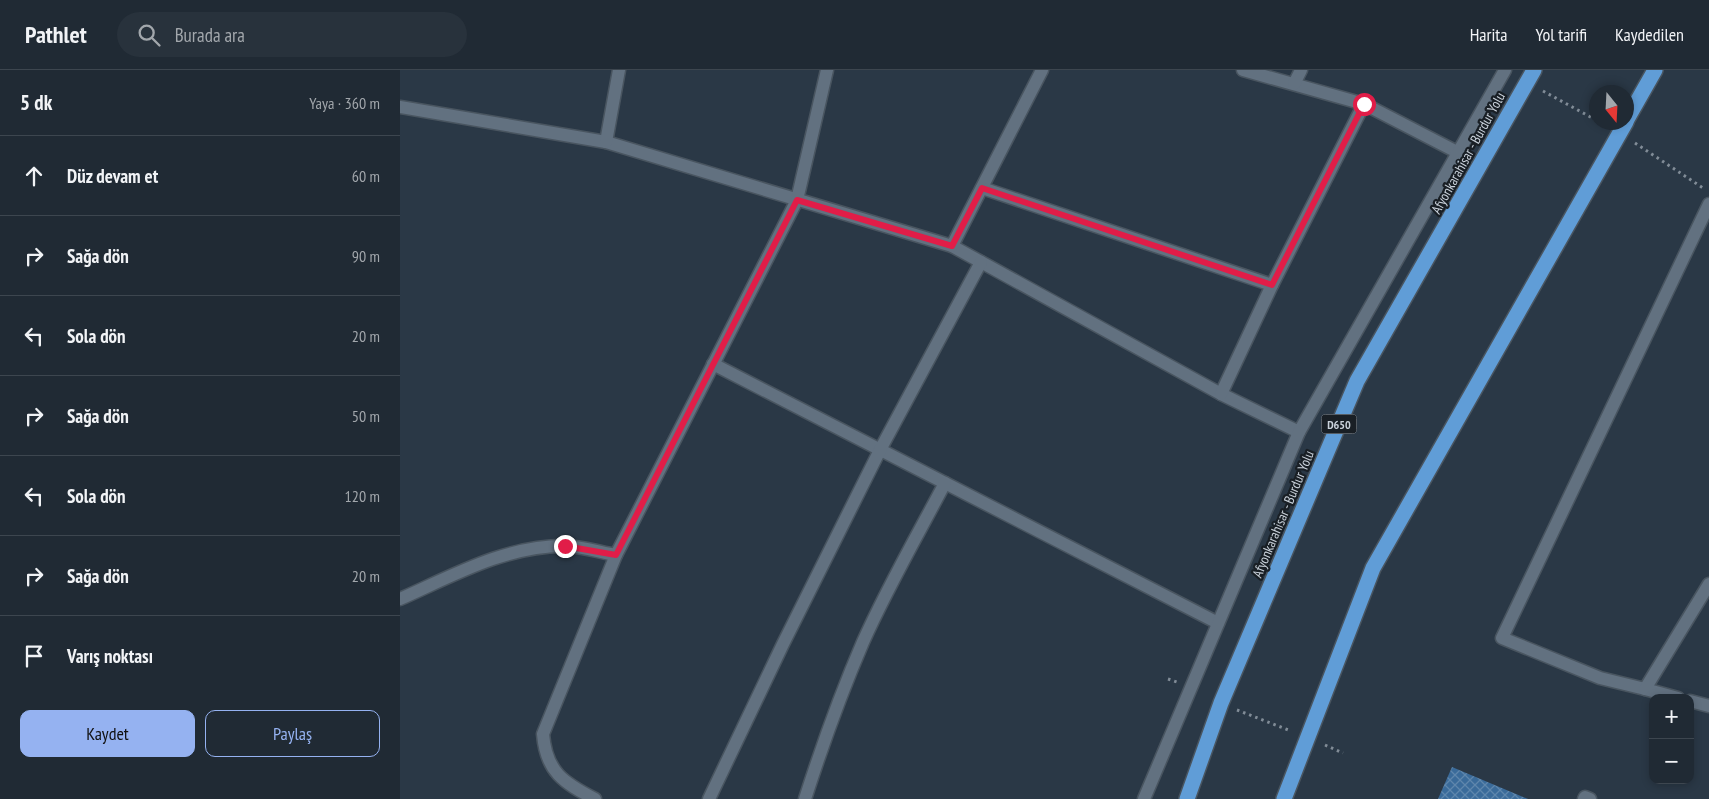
<!DOCTYPE html>
<html lang="tr">
<meta charset="utf-8">
<style>
body{margin:0;font-family:"PT Sans Narrow",sans-serif;background:#28323c;color:#f1f3f6}
.controls{position:absolute;right:15px;bottom:15px;display:grid;overflow:hidden;border-radius:10px;box-shadow:0 2px 8px #0003}
.controls button{width:45px;height:45px;display:grid;place-items:center;padding:0;border:0;border-bottom:1px solid #3d464f;background:#202a34;color:#f1f3f6;font:25px sans-serif}
.compass{position:absolute;left:1189px;top:15px;width:45px;height:45px;border-radius:50%;background:#202a34;box-shadow:0 2px 8px #0003;rotate:162deg}
.stop{position:absolute;width:15px;height:15px;margin:-11px;border:4px solid #e11d48;border-radius:50%;background:#fff}
.stop.end{background:#e11d48;border-color:#fff;box-shadow:0 1px 5px #0008}
.list{margin:0;padding:0;list-style:none}
h2{display:flex;justify-content:space-between;align-items:center;height:65px;margin:0;padding:0 20px;font-size:21px}
h2 small{font-size:16px;font-weight:400;color:#a2a7ac}
.list li{display:grid;grid-template-columns:32px 1fr auto;gap:15px;align-items:center;box-sizing:border-box;height:80px;padding:0 20px;border-top:1px solid #3d464f}
.list b{display:block;font-size:19px;white-space:nowrap}
.list em{font-size:16px;font-style:normal;color:#a2a7ac}
.actions{display:flex;gap:10px;padding:15px 20px}
.actions a{flex:1;padding:11px 0;border:1px solid #95b2f1;border-radius:10px;text-align:center;font-size:18px;color:#95b2f1}
.actions .main{background:#95b2f1;color:#111}
.icon{flex:none;width:28px;height:28px;fill:none;stroke:currentColor;stroke-width:2;stroke-linecap:round;stroke-linejoin:round}
.map{position:relative;flex:none;width:1309px;height:729px;overflow:hidden}
header{display:flex;align-items:center;gap:30px;box-sizing:border-box;height:70px;padding:0 25px;background:#202a34;border-bottom:1px solid #3d464f}
header strong{font-size:24px}
nav{display:flex;gap:28px;margin-inline-start:auto;font-size:18px}
.search{width:350px;height:45px;background:#28323c;display:flex;align-items:center;gap:12px;box-sizing:border-box;padding:0 18px;border-radius:28px;color:#a2a7ac;font-size:19px}
main{display:flex}
aside{flex:1;background:#202a34}
.map>svg:first-child{display:block}
</style>
<header>
<strong>Pathlet</strong>
<div class="search"><svg class="icon" aria-label="search" viewBox="0 0 24 24"><circle cx="10" cy="10" r="6"/><path d="M15 15l6 6"/></svg>Burada ara</div>
<nav><a>Harita</a><a>Yol tarifi</a><a>Kaydedilen</a></nav>
</header>
<main>
<aside>
<h2>5 dk<small>Yaya · 360 m</small></h2>
<ul class="list">
<li><svg class="icon" aria-label="ahead" viewBox="0 0 24 24"><path d="M12 20V5M6 11l6-6 6 6"/></svg><div><b>Düz devam et</b></div><em>60 m</em></li>
<li><svg class="icon" aria-label="right" viewBox="0 0 24 24"><path d="M7 20v-9h11M14 6l5 5-5 5"/></svg><div><b>Sağa dön</b></div><em>90 m</em></li>
<li><svg class="icon" aria-label="left" viewBox="0 0 24 24"><path d="M17 20v-9H6M10 6l-5 5 5 5"/></svg><div><b>Sola dön</b></div><em>20 m</em></li>
<li><svg class="icon" aria-label="right" viewBox="0 0 24 24"><path d="M7 20v-9h11M14 6l5 5-5 5"/></svg><div><b>Sağa dön</b></div><em>50 m</em></li>
<li><svg class="icon" aria-label="left" viewBox="0 0 24 24"><path d="M17 20v-9H6M10 6l-5 5 5 5"/></svg><div><b>Sola dön</b></div><em>120 m</em></li>
<li><svg class="icon" aria-label="right" viewBox="0 0 24 24"><path d="M7 20v-9h11M14 6l5 5-5 5"/></svg><div><b>Sağa dön</b></div><em>20 m</em></li>
<li><svg class="icon" aria-label="arrive" viewBox="0 0 24 24"><path d="M6 21V4h12l-3 4 3 4H6"/></svg><div><b>Varış noktası</b></div></li>
</ul>
<div class="actions"><a class="main">Kaydet</a><a>Paylaş</a></div>
</aside>
<div class="map">
<svg width="1309" height="729" viewBox="0 0 1309 729">
<defs>
<pattern id="building-cross-hatch" width="8" height="8" patternUnits="userSpaceOnUse" patternTransform="scale(1.25)"><rect width="8" height="8" fill="#3a6b9a"/><path d="M0 0l8 8M0 8l8-8" fill="none" stroke="#5e86ac"/></pattern>
</defs>
<rect width="100%" height="100%" fill="#2a3846"/>
<polygon fill="url(#building-cross-hatch)" points="1052,697 1128,729 1038,729"/>
<g fill="none" stroke-linecap="round" stroke-linejoin="round">
<g stroke="#495560" stroke-width="15">
<g id="minor">
<polyline points="843,0 964,34 1057,82"/>
<polyline points="894,14 901,0"/>
<polyline points="0,37 206,72 552,176 821,324 899,362"/>
<polyline points="206,72 219,0"/>
<polyline points="582,118 872,215"/>
<polyline points="552,176 642,0"/>
<polyline points="313,294 818,553"/>
<polyline points="821,324 872,215 964,34"/>
<path d="M0 529C52 506 105 476 163 476 181 476 199 482 216 485"/>
<polyline points="1245,619 1200,608 1102,568 1309,134"/>
<polyline points="1278,628 1245,619 1309,514"/>
<polyline points="1290,631 1309,636"/>
<path d="M195 729C164 713 146 702 143 664L216 485 397 130 427 0"/>
<polyline points="309,729 383,574 480,380 581,192"/>
<path d="M405 729C422 676 441 623 463 572 487 518 517 466 545 413"/>
<polyline points="744,729 899,362 1105,0"/>
<polyline points="1184,729 1185,727 1190,729"/>
</g>
</g>
<g stroke="#495560" stroke-width="18">
<g id="highway">
<polyline points="1226,51 1255,0"/>
<polyline points="787,729 821,633 957,311 1134,0"/>
<polyline points="884,729 973,498 1226,52"/>
</g>
</g>
<g stroke="#818c97" stroke-width="3" stroke-dasharray="2.5 4" stroke-linecap="butt">
<polyline points="1143,21 1196,50"/>
<polyline points="1235,73 1303,118"/>
<polyline points="768,609 777,612"/>
<polyline points="837,640 891,661"/>
<polyline points="925,675 943,683"/>
</g>
<use href="#minor" stroke="#627180" stroke-width="12"/>
<use href="#highway" stroke="#609dd7" stroke-width="15"/>
</g>
<g fill="none" stroke-linecap="round" stroke-linejoin="round">
<polyline stroke="#e11d48" stroke-width="6" points="165,476 216,485 397,130 552,176 582,118 872,215 964,34"/>
</g>
<g text-anchor="middle" dominant-baseline="central" stroke-width="4.5" stroke-linejoin="round" paint-order="stroke">
<rect fill="#191f25" stroke="#959ca4" stroke-width="1" x="921.5" y="344.5" width="35" height="19" rx="4"/>
<g font-size="12" font-weight="bold" fill="#cad2db">
<text x="939" y="354">D650</text>
</g>
<g font-size="14" fill="#cad2db" stroke="#191f25">
<text transform="translate(1068 83) rotate(-61)">Afyonkarahisar - Burdur Yolu</text>
<text transform="translate(883 444) rotate(-67)">Afyonkarahisar - Burdur Yolu</text>
</g>
</g>
</svg>
<div class="controls">
<button>+</button>
<button>−</button>
</div>
<svg class="compass" viewBox="-18 -18 36 36"><path d="M0-13l5 13h-10z" fill="#e53935"/><path d="M0 13l5-13h-10z" fill="#a2a7ac"/></svg>
<div class="stop" style="left:964px;top:34px"></div>
<div class="stop end" style="left:165px;top:476px"></div>
</div>
</main>
